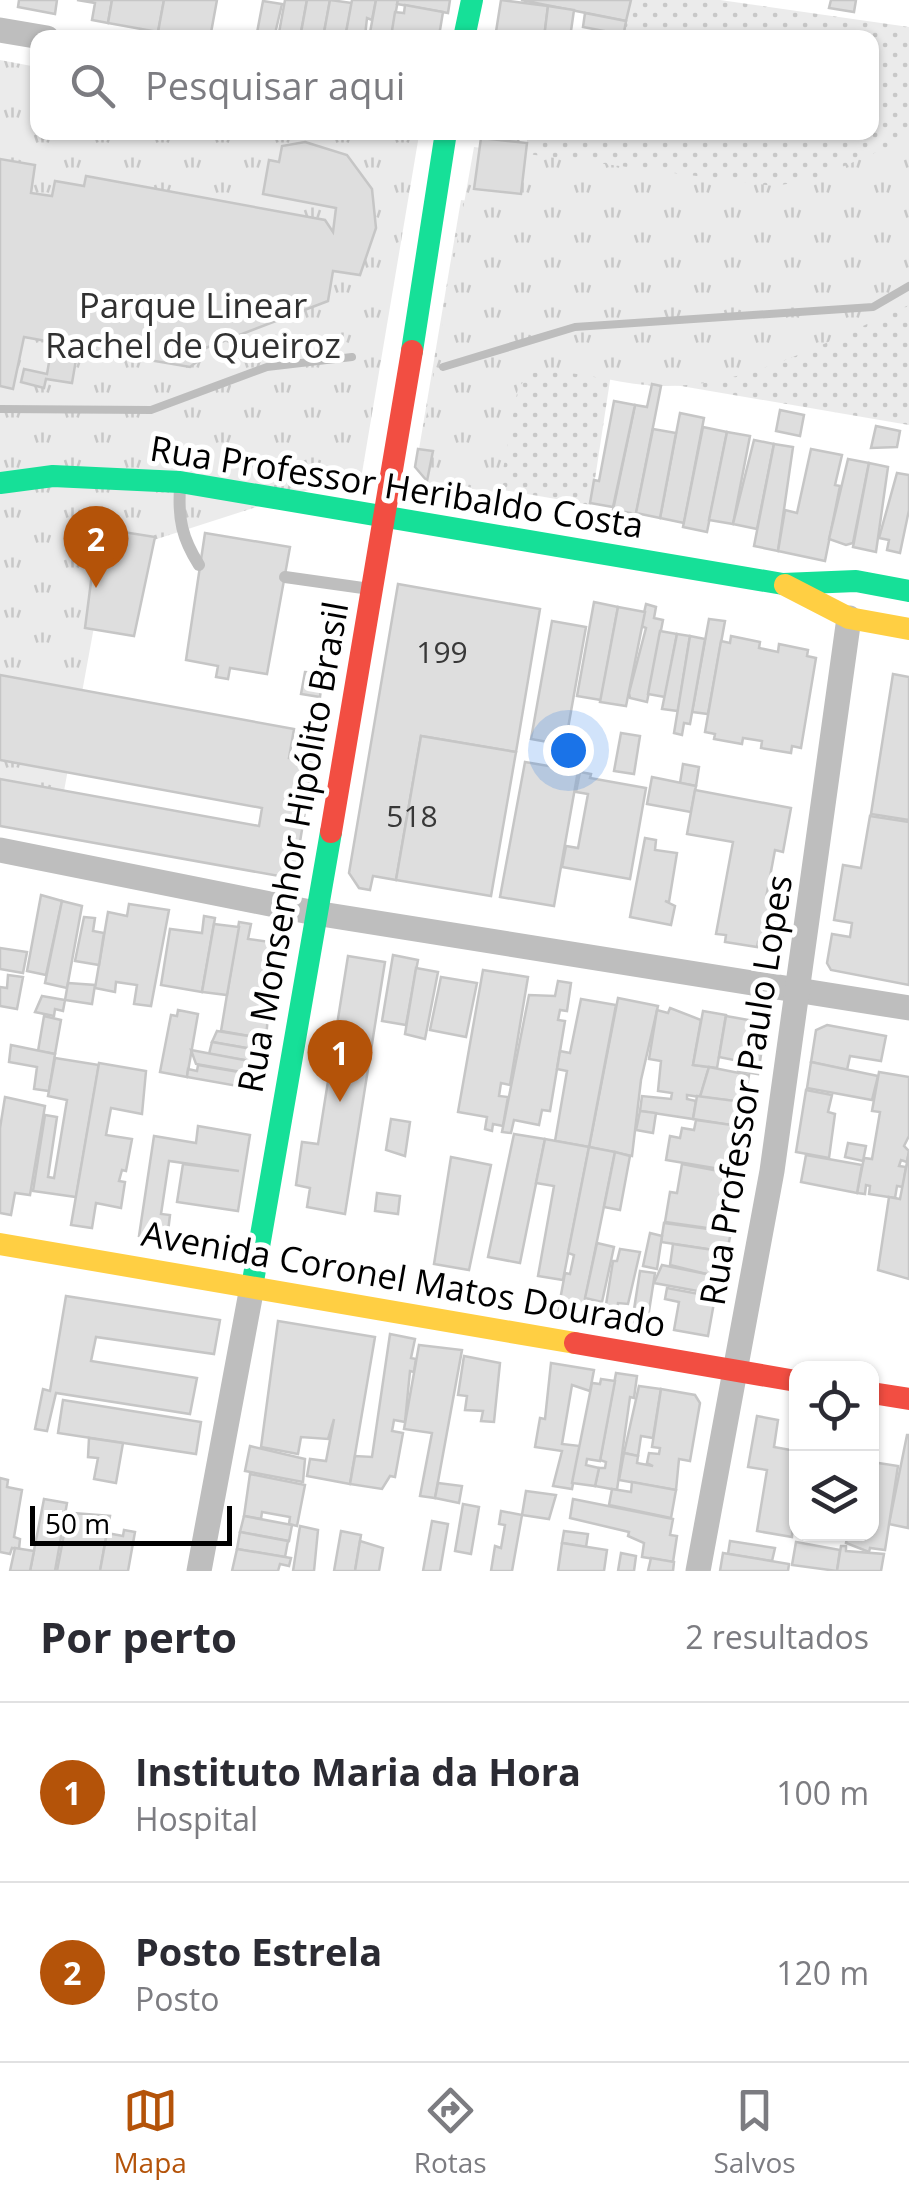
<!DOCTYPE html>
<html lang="pt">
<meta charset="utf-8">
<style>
body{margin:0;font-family:"Open Sans",sans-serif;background:#f2f2f3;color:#2b2b33}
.controls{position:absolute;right:30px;bottom:30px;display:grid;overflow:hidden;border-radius:20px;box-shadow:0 2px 8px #0004}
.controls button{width:90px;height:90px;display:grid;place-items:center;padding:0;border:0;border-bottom:2px solid #e1e1e2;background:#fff;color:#2b2b33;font:50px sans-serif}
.scale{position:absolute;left:30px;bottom:25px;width:202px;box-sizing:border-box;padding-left:10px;border:5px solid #000;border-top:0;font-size:28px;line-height:35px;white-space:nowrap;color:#000;-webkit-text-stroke:8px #fff;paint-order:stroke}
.you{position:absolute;left:568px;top:750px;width:35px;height:35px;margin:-25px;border:8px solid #fff;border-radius:50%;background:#1a73e8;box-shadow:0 0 0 15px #1a73e833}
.badge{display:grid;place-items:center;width:65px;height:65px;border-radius:50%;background:#b45309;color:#fff;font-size:32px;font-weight:700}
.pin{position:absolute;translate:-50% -82px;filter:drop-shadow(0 2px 5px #0008)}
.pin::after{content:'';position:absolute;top:52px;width:35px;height:30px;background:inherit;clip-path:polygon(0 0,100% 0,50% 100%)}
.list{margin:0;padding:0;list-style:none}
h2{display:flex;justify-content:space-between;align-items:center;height:130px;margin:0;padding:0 40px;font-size:42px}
h2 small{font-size:32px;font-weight:400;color:#7c7c81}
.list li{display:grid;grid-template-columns:65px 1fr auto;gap:30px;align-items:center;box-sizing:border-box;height:180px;padding:0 40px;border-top:2px solid #e1e1e2}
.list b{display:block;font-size:38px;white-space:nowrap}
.list p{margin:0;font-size:32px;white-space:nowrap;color:#7c7c81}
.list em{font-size:32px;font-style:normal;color:#7c7c81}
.icon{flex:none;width:55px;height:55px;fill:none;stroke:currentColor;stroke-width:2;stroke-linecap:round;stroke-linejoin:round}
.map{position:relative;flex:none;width:909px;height:1571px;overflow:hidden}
.search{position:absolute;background:#fff;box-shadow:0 2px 8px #0004;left:30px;right:30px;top:30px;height:110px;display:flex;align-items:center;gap:25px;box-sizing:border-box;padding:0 35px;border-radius:20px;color:#7c7c81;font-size:38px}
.sheet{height:490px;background:#fff}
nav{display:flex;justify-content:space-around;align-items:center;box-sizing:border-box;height:140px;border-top:2px solid #e1e1e2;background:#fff;font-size:28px;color:#7c7c81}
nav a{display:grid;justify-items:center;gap:5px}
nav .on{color:#b45309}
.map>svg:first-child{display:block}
</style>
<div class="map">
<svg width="909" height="1571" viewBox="0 0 909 1571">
<defs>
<pattern id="grass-dots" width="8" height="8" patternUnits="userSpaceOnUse" patternTransform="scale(2.5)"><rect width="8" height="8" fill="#ebebeb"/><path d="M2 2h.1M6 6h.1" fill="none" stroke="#c8c8c8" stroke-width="1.8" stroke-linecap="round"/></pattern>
<pattern id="park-tufts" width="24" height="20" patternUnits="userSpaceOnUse" patternTransform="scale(2.5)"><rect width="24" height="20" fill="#ebebeb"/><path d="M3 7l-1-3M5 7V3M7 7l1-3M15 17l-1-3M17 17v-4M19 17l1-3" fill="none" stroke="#c8c8c8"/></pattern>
</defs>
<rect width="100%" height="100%" fill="#fff"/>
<polygon fill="url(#grass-dots)" points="628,0 720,0 909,27 909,425 611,374 591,505 427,477 417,461 461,200 518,207 528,133 872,132 872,38 622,37"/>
<g fill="url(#park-tufts)">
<polygon points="0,60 37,67 38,132 419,135 362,473 132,547 102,583 60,813 0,825"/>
<path d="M909 138V305C831 339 749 387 662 386 619 386 574 367 531 373L518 388 500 486 495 492 429 483 417 469 474 147 774 186 812 180Z"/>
</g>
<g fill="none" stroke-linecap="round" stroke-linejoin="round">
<g stroke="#bdbdbd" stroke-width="8">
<polyline points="443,367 575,327 873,307 909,286"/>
<polyline points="0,409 151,410 267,367 352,357"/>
</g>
</g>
<g fill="#dedede" stroke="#c6c6c6" stroke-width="2.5">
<polygon points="19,0 57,0 55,14 18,7"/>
<polygon points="77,0 112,0 108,23 92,20 95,3"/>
<polygon points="112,0 164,0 158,32 108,23"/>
<polygon points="164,0 217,0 210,38 158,32"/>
<polygon points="285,0 307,0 300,38 278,38"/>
<polygon points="307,0 330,0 323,38 300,38"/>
<polygon points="330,0 352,3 345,38 323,38"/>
<polygon points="352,0 376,0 372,20 367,18 365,36 369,38 345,38"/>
<polygon points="376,0 398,0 391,38 369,38"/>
<polygon points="398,0 450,0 448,13 397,4"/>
<polygon points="501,0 548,6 544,38 495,38"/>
<polygon points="521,0 631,0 626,21"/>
<polygon points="831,0 856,0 854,12 829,8"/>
<polygon points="263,1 282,4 274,38 256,38"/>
<polygon points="405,5 443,12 439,36 391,37 395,12 404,13"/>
<polygon points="548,6 574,10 570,38 544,38"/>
<polygon points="585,13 626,21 623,38 607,38 609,32 583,27"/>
<polygon points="486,132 519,132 518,143 485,139"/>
<polygon points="481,138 527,143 521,194 474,189"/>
<polygon points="305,142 347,155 372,189 376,228 360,275 333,271 328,301 203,349 202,358 190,367 78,348 72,383 46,379 44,388 21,382 24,369 47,374 52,345 57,343 24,337 13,389 0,386 0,159 35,165 31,193 52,196 55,181 84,186 86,176 325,220 333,232 336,208 263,194 269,160 279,162 282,146"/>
<polygon points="652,384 661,386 636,514 613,510 635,405 647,407"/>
<polygon points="614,401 635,405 613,507 590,503 594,480 599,481"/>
<polygon points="780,410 804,415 800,436 776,431"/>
<polygon points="680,413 704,418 684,523 660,518"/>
<polygon points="876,426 900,431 897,447 871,448"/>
<polygon points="703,427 727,432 707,532 683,527"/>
<polygon points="653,429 676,433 660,518 636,513"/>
<polygon points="727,432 750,436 733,524 709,520"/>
<polygon points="754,440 774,444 757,529 733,524"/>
<polygon points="774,444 793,447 778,551 754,546"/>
<polygon points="418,449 433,451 427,481 415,467"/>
<polygon points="811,449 842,455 835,485 840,486 825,561 778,551 785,510 797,513"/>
<polygon points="848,459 869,463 853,543 846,545 829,539"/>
<polygon points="869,463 888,467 876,552 853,547"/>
<polygon points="897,473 909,475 909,510 900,553 887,550 889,540 879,538"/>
<polygon points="98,528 155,537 134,636 85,628"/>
<polygon points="205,533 290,547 267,674 230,668 228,679 216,677 218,666 186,660"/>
<polygon points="398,584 540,609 516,752 421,736 396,880 373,876 370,890 359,888 349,873"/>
<polygon points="594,602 618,607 601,700 577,696"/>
<polygon points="646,604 656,607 654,618 663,620 647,702 630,698 629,693 646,628 641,626"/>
<polygon points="618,607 645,612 626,706 600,702"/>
<polygon points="709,619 725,621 708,714 692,712"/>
<polygon points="552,621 586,627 565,745 531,739"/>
<polygon points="660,631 677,634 665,697 648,694"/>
<polygon points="677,634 690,636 678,711 662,709"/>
<polygon points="690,636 705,639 690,724 684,723 682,735 674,733"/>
<polygon points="731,636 760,642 759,648 778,652 779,644 808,650 807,656 816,658 801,748 792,746 791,753 761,748 762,741 743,738 742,744 714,739 715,734 705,732 721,641 730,643"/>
<polygon points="305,672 323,674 320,697 301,694"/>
<polygon points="893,674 909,677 909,820 871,814"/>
<polygon points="0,675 294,729 289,758 313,763 296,866 279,876 0,826 0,779 259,826 262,808 0,760"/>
<polygon points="621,733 640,736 634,774 614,771"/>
<polygon points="421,736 516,752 491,896 396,880"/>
<polygon points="525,762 578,771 554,906 500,897"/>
<polygon points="683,764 699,767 696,786 680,783"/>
<polygon points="580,772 591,774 590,778 646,788 630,879 562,867 566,846 578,848 588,794 576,792"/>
<polygon points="652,777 696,786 691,812 647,804"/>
<polygon points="695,790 791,808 783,852 775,850 766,898 774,899 772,908 784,906 781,928 769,926 766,943 758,942 757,947 725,942 726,935 716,934 733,842 687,834"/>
<polygon points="870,816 909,822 909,985 831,970 827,963 832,934 850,937 852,923 834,920 843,865 861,868"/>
<polygon points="645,838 656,840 655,850 677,853 669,902 665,901 675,906 671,925 630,917"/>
<polygon points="41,895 62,901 46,975 27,971"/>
<polygon points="62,901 82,906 67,988 45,983"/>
<polygon points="129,904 169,910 151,1006 134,1004 137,985 116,982 115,992 95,988 108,912 127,916"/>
<polygon points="204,916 215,918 202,992 161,985 170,929 202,933"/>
<polygon points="84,917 95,918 93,931 104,933 99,965 75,961"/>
<polygon points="239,922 251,924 248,939 277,943 273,970 264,968 260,990 270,992 266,1039 221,1031"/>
<polygon points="214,924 239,927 227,995 202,992"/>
<polygon points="0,948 27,952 23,973 0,969"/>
<polygon points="393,955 418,960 406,1025 382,1021"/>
<polygon points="348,956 385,962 345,1214 307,1207 310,1188 296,1185 302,1142 318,1144"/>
<polygon points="416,968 438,972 425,1039 405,1034"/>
<polygon points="483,970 528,977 510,1085 501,1083 499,1096 508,1097 503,1126 493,1124 492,1131 485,1129 487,1117 458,1112"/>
<polygon points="8,975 23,977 17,1009 0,1006 0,987 7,988"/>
<polygon points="441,977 477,983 466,1037 430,1030"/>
<polygon points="558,981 571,983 567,1011 560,1010 558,1020 565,1021 550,1111 542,1110 539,1125 514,1120 511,1133 502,1132 529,995 555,996"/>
<polygon points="68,983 95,985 92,1004 65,1000"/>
<polygon points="42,996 65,1000 63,1011 55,1009 54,1016 35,1012"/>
<polygon points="618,998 658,1006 641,1080 632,1156 589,1147"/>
<polygon points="581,999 616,1005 589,1147 555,1141 567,1071 557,1069 560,1051 570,1053"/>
<polygon points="670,1008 701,1020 693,1065 709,1067 700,1097 687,1095 687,1099 696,1101 693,1119 640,1111 642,1096 671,1099 672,1093 658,1091 661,1061 649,1059 657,1010 668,1013"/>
<polygon points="178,1010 198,1014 187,1077 160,1072 171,1015 177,1016"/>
<polygon points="703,1011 726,1015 717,1068 693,1065"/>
<polygon points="44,1016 61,1020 55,1054 38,1051"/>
<polygon points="726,1016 766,1023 758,1074 738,1071 739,1061 719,1057"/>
<polygon points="827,1025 886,1036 881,1061 850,1056 847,1070 811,1062 816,1030"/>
<polygon points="217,1031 268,1039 267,1043 253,1041 252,1049 212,1042"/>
<polygon points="212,1042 252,1049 250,1061 209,1054"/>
<polygon points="11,1045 55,1054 49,1091 34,1089 37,1067 9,1062"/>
<polygon points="191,1050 255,1062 253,1074 196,1064"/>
<polygon points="55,1058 99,1065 76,1197 33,1191 45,1115 57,1117 48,1177 54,1178 67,1100 48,1096"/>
<polygon points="811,1062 878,1076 872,1100 807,1088"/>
<polygon points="99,1063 146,1071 142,1114 111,1108 106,1135 132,1139 126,1171 122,1170 119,1181 125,1182 121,1208 96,1203 92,1228 71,1225"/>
<polygon points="198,1065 262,1076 260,1090 187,1077 188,1069 197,1071"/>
<polygon points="709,1067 749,1075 744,1102 700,1097"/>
<polygon points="879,1072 909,1077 909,1136 904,1146 909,1151 907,1162 901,1160 899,1166 906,1167 903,1187 897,1186 895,1198 869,1194 870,1186 866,1185 865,1194 857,1193 864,1158 872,1159 880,1112 872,1111"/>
<polygon points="806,1090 832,1095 828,1112 835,1114 829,1158 796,1152"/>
<polygon points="697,1096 743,1102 742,1115 751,1117 749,1128 693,1119"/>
<polygon points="5,1097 45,1106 30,1195 15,1193 11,1215 0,1213 0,1128"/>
<polygon points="640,1111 656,1113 653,1133 636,1130"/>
<polygon points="391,1119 410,1122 405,1156 386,1150"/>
<polygon points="696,1120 739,1126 732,1171 666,1160 670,1136 680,1138 682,1128 694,1130"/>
<polygon points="198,1126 250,1135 238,1211 177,1202 183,1164 239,1171 169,1161 161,1214 170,1215 167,1240 139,1236 154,1136 196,1143"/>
<polygon points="514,1134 545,1139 520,1263 488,1257"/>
<polygon points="545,1139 589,1147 563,1280 538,1276 554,1186 536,1183"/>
<polygon points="848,1143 866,1146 863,1161 845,1157"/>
<polygon points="589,1147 615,1152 582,1315 558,1311 565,1273 570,1274 574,1255 568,1253"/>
<polygon points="615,1152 630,1156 620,1210 604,1207"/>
<polygon points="909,1152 909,1279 878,1270 889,1197 900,1199"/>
<polygon points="806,1155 862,1165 857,1193 801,1182"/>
<polygon points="451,1157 491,1165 469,1270 434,1264"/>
<polygon points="682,1164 724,1172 714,1229 665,1222 670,1192 677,1193"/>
<polygon points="377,1193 400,1196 398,1214 375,1211"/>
<polygon points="664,1223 731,1232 727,1252 661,1242"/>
<polygon points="650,1233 662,1236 657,1269 643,1266"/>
<polygon points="597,1243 614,1247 602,1302 585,1298"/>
<polygon points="673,1244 727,1252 719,1277 670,1265"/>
<polygon points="620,1249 640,1252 628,1304 618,1303 616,1319 604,1317 613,1261 617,1261"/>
<polygon points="662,1265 711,1275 717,1279 714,1294 654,1283"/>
<polygon points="640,1271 655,1273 647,1324 632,1322"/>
<polygon points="667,1288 715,1297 708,1336 674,1330 679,1302 665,1299"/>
<polygon points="66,1296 220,1320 214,1354 96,1337 91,1361 197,1378 190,1414 56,1393 47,1431 35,1429 43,1389 50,1391"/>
<polygon points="278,1321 375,1337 350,1484 307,1476 310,1459 326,1461 334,1419 328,1439 301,1437 298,1454 261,1447"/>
<polygon points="390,1334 415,1339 411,1358 416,1359 414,1372 410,1371 405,1422 394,1420 393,1426 392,1431 403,1433 395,1477 390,1476 382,1489 350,1484 355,1456 372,1457"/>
<polygon points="419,1345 462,1350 435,1498 420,1496 432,1433 404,1429"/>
<polygon points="464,1356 500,1363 494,1422 481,1421 483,1411 465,1410 467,1396 458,1395"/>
<polygon points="551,1363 594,1370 590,1391 572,1385 562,1444 580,1446 572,1489 553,1486 562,1451 535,1447 540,1418 545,1419"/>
<polygon points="616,1373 637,1376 634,1398 630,1397 617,1490 595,1486 599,1468 605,1468 606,1462 600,1460"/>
<polygon points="601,1379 615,1381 600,1461 587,1459 586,1465 599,1468 595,1486 572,1483 592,1383 600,1384"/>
<polygon points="639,1386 661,1389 653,1438 641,1436 638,1456 624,1453"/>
<polygon points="661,1389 695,1395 700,1403 690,1461 679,1459 676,1490 619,1480 624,1453 638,1456 637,1463 653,1466 647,1463 649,1453 659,1454 660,1448 652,1447"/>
<polygon points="63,1400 201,1422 196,1454 58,1433"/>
<polygon points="757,1416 778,1420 774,1447 796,1451 792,1537 757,1531 767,1470 748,1467"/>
<polygon points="907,1435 909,1435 908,1528 889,1524"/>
<polygon points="89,1438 123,1443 116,1483 94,1479 98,1458 88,1457"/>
<polygon points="250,1446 305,1459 303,1482 245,1471"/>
<polygon points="872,1462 898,1466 885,1550 870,1548 869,1552 846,1543 848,1534 872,1534"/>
<polygon points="250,1474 305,1485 297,1526 289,1524 290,1517 262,1512 261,1519 244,1516"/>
<polygon points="0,1478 8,1480 7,1487 22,1490 14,1537 20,1539 19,1549 12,1548 10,1554 0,1552"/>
<polygon points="632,1482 676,1490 671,1518 609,1505 612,1489 631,1492"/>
<polygon points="438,1483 462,1486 459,1503 435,1498"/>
<polygon points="526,1491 556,1495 549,1519 522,1515"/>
<polygon points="44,1499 67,1503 55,1571 30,1571"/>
<polygon points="573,1499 673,1519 670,1535 677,1536 673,1562 642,1557 644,1543 628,1536 629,1532 570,1518"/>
<polygon points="463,1504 479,1507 471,1554 455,1551"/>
<polygon points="501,1511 522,1515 512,1571 491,1571 495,1546 501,1548 505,1525 499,1524"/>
<polygon points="73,1513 110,1516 100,1571 57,1571 65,1529 70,1531"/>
<polygon points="244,1516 292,1525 289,1541 240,1532"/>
<polygon points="432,1521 448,1524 440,1571 423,1571"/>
<polygon points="300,1526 318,1530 314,1571 293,1571"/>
<polygon points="124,1530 135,1532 128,1571 100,1571 107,1533 123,1536"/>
<polygon points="341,1531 361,1535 355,1571 334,1571"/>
<polygon points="564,1531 588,1534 586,1547 562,1543"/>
<polygon points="240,1532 288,1541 285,1557 237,1549"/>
<polygon points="360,1541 383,1548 379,1571 355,1571"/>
<polygon points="730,1541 775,1548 772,1561 728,1554"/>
<polygon points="796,1542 840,1550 837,1571 792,1565"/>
<polygon points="562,1543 607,1550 604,1571 558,1571"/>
<polygon points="841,1546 846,1546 846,1551 884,1554 881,1571 837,1571"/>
<polygon points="15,1548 34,1551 30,1571 10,1571"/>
<polygon points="237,1549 291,1558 289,1566 280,1564 278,1571 232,1571"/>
<polygon points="621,1553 636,1556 634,1571 618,1571"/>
<polygon points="723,1553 789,1564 788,1571 720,1571"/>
<polygon points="651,1558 674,1562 673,1571 648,1571"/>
</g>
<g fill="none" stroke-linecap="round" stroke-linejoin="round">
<g stroke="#bebebe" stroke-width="12">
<path d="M180 488C178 519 182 538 199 565"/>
<polyline points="285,577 370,589"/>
</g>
<g stroke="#bebebe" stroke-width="25">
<polyline points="0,30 47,38"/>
<polyline points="0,850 315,913 909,1008"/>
<polyline points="199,1571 252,1287"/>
<polyline points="698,1571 772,1171 849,618"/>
</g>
<g stroke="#16e098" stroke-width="22">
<polyline points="464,38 472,0"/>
<polyline points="412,351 446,132"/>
<polyline points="0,483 53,476 180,482 783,584 856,581 909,591"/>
<polyline points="252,1287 331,832"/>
</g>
<g stroke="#ffcf43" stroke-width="22">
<polyline points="785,585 849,618 909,629"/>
<polyline points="0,1244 575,1343"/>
</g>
<g stroke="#f24e42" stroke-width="22">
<polyline points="331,832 412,351"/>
<polyline points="575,1343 796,1381"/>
<polyline points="872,1393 909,1399"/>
</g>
</g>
<g text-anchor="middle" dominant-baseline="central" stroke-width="10" stroke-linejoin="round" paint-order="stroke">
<g font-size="30" fill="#383838">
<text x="442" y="651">199</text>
<text x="412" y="815">518</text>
</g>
<g font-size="35" fill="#313131" stroke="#fff">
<text x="193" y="304">Parque Linear<tspan x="193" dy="40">Rachel de Queiroz</tspan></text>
</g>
<g font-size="35" fill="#000" stroke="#fff">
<text transform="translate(397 486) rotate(9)">Rua Professor Heribaldo Costa</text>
<text transform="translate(292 847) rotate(-80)">Rua Monsenhor Hipólito Brasil</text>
<text transform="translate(745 1090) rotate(-81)">Rua Professor Paulo Lopes</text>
<text transform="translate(404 1278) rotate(10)">Avenida Coronel Matos Dourado</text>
</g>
</g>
</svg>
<div class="controls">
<button><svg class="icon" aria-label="locate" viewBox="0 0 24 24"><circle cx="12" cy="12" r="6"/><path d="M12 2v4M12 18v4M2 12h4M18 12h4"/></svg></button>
<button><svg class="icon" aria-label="layers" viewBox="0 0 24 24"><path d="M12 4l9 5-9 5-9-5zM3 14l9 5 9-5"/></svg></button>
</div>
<div class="scale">50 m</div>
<div class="you"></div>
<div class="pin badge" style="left:340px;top:1102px">1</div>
<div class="pin badge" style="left:96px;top:588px">2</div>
<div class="search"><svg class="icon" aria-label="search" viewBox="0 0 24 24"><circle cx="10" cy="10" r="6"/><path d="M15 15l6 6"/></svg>Pesquisar aqui</div>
</div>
<section class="sheet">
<h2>Por perto<small>2 resultados</small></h2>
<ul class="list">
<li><span class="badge">1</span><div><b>Instituto Maria da Hora</b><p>Hospital</p></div><em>100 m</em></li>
<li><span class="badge">2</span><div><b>Posto Estrela</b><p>Posto</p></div><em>120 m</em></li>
</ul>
</section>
<nav>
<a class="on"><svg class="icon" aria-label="map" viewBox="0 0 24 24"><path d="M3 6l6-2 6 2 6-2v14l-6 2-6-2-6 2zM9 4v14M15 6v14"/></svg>Mapa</a>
<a><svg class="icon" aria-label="directions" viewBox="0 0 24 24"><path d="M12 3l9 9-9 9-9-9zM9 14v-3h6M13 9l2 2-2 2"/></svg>Rotas</a>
<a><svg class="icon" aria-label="saved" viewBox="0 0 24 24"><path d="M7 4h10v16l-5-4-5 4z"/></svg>Salvos</a>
</nav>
